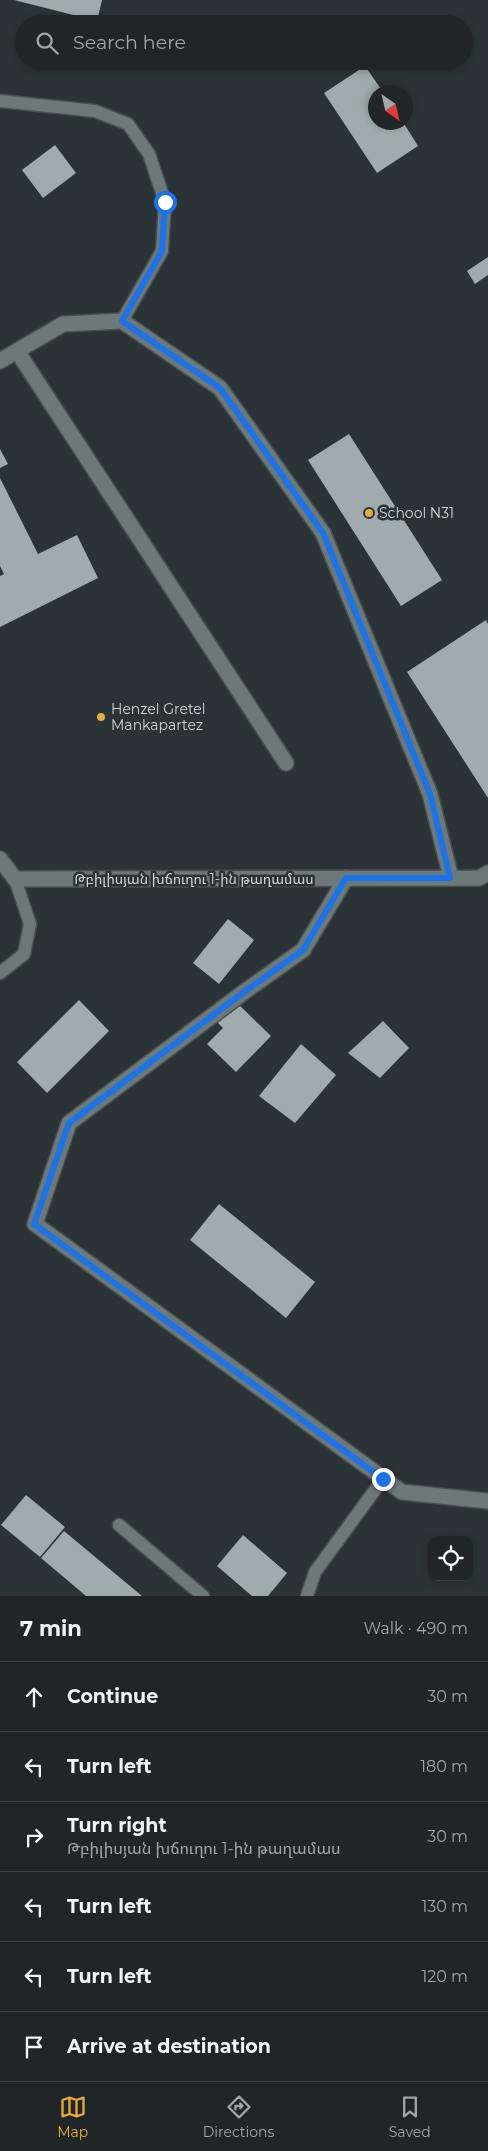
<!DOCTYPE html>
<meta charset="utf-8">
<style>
body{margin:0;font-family:Montserrat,"Noto Sans Armenian",sans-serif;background:#2d3234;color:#f1f3f6}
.controls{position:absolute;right:15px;bottom:15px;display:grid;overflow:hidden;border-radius:10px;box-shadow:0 2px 8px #0003}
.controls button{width:45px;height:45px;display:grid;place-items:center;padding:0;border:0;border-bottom:1px solid #3d4345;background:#202628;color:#f1f3f6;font:25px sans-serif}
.compass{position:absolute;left:368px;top:85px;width:45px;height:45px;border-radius:50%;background:#202628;box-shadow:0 2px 8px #0003;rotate:146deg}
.stop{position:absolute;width:15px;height:15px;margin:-11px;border:4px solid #1a73e8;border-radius:50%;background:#fff}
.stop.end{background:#1a73e8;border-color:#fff;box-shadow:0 1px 5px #0008}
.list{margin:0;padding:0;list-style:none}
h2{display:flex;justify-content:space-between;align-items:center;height:65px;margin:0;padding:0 20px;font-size:21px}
h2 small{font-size:16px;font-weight:400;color:#a2a5a8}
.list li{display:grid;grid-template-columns:32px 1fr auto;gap:15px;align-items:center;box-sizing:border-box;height:70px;padding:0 20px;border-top:1px solid #3d4345}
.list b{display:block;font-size:19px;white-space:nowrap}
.list p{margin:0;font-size:16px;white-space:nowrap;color:#a2a5a8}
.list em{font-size:16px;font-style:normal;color:#a2a5a8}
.icon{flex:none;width:28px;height:28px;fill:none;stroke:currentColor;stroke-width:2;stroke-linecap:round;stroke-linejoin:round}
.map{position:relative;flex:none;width:488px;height:1596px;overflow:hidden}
.search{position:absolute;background:#202628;box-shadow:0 2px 8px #0003;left:15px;right:15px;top:15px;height:55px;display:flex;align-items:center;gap:12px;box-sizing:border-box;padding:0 18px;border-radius:28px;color:#a2a5a8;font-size:19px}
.sheet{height:485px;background:#202628}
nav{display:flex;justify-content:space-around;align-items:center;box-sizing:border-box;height:70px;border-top:1px solid #3d4345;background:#202628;font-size:14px;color:#a2a5a8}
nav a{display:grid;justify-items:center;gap:2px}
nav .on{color:#e7ac37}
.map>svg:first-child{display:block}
</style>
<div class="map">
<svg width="488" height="1596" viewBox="0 0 488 1596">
<rect width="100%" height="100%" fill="#2a3335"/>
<g fill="#9fabac">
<polygon points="14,0 102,0 97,21"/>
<polygon points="365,66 383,92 376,92 376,122 403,122 418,146 377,173 324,93"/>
<polygon points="55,145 76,173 43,198 22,170"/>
<polygon points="488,257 488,275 475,284 467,271"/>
<polygon points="349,434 442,580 401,606 308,460"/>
<polygon points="0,449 8,464 0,468"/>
<polygon points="0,478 38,554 77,535 98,578 0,627 0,576 4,574 0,566"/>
<polygon points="486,620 488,624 488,798 407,672"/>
<polygon points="228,919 254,940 219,984 193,963"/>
<polygon points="79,1000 109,1031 47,1093 17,1062"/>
<polygon points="235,1001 271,1036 236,1072 207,1044 223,1028 216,1021"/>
<polygon points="383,1021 409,1048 380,1078 348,1053"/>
<polygon points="301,1044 336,1075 295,1123 259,1096"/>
<polygon points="219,1204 315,1282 286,1318 190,1240"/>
<polygon points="26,1495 65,1527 40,1557 1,1525"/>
<polygon points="64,1531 142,1596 86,1596 41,1558"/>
<polygon points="243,1535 287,1573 268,1596 252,1596 217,1566"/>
</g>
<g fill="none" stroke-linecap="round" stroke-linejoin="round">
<g stroke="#474f50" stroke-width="15">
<g id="lane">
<polyline points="0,101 95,111 128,124 149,154 165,202 162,251 122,321"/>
<polyline points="0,973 24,954 30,924 15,879"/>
<polyline points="119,1525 203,1596"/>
<polyline points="307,1596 315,1572 383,1479"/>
</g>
</g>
<g stroke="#474f50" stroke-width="18">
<g id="street">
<polyline points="17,351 286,763"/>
<polyline points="0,361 63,324 122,321 220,388 323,533 430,794 451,878"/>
<polyline points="0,859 15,879 479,878 488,873"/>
<polyline points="346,878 303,950 244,992 69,1123 35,1224 402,1492 488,1501"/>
</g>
</g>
<use href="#lane" stroke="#6d7879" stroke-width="12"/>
<use href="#street" stroke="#6d7879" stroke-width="15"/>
</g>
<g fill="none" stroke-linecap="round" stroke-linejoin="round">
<polyline stroke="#1a73e8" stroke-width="6" points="165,202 162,251 122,321 220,388 323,533 430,794 450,878 346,878 303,950 244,992 69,1123 34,1224 383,1479"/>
</g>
<g fill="#e7ac37" stroke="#2a3335" stroke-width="2">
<circle cx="369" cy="513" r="5"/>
<circle cx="101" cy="717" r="5"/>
</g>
<g text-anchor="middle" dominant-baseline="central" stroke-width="5" stroke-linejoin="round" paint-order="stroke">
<g font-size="14" fill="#ced4d5" stroke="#2a3335" text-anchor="start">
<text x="379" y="513">School N31</text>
<text x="111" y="709">Henzel Gretel<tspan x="111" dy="16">Mankapartez</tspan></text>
</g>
<g font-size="14" fill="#ced4d5" stroke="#2a3335">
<text x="194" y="879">Թբիլիսյան խճուղու 1-ին թաղամաս</text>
</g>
</g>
</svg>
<div class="controls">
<button><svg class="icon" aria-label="locate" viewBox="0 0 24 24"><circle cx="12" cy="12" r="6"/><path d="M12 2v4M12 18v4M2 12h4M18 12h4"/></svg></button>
</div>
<svg class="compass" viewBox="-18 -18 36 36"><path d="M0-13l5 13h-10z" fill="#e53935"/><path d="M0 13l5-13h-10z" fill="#a2a5a8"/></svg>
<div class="stop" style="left:165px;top:202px"></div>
<div class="stop end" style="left:383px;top:1479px"></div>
<div class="search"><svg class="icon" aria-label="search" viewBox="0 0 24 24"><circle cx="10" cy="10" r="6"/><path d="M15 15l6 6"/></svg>Search here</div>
</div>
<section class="sheet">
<h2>7 min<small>Walk · 490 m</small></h2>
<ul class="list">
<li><svg class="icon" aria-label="ahead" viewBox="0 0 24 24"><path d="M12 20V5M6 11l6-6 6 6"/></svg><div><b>Continue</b></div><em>30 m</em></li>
<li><svg class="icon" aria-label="left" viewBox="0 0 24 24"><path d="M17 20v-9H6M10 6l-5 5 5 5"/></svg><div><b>Turn left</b></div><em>180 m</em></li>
<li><svg class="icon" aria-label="right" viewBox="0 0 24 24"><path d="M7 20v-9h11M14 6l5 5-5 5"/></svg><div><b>Turn right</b><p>Թբիլիսյան խճուղու 1-ին թաղամաս</p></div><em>30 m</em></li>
<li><svg class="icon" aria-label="left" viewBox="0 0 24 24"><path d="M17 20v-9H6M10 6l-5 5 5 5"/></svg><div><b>Turn left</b></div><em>130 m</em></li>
<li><svg class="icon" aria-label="left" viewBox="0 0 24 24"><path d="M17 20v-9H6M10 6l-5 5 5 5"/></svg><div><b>Turn left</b></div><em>120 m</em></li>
<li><svg class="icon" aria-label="arrive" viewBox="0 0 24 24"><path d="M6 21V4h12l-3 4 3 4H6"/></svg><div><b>Arrive at destination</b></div></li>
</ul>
</section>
<nav>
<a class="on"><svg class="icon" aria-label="map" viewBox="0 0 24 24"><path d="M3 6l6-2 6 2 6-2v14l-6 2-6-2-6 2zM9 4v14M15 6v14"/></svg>Map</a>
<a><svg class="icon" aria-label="directions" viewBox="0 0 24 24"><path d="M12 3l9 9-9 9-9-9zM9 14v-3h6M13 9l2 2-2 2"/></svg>Directions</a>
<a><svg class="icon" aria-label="saved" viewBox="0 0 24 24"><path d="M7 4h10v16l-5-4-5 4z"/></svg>Saved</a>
</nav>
